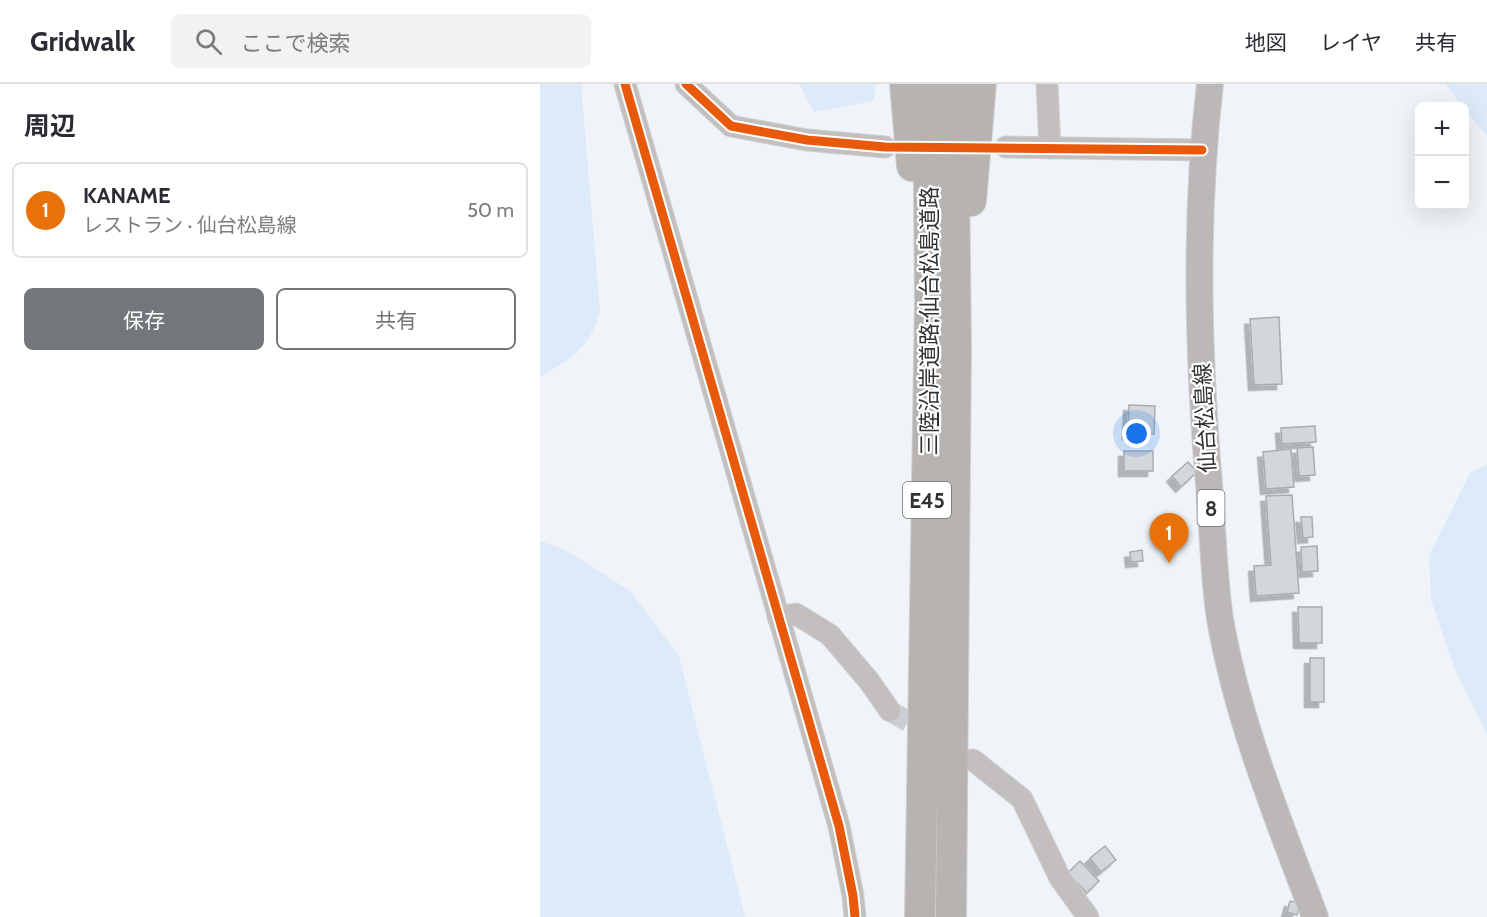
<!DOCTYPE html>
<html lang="ja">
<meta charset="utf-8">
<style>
body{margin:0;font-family:Cabin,"Noto Sans JP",sans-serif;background:#f2f2f3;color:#2b2b33}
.controls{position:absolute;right:18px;top:18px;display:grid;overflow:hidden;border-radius:9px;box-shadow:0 6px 24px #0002}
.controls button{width:54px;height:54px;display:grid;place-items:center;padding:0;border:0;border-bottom:2px solid #e1e1e2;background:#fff;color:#2b2b33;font:30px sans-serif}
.you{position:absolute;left:597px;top:350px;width:21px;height:21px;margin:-15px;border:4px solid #fff;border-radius:50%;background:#1a73e8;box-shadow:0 0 0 9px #1a73e833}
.badge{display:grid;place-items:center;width:39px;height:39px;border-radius:50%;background:#737779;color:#fff;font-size:20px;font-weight:700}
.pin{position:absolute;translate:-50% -50px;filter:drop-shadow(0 2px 3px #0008)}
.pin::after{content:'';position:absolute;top:32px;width:21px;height:18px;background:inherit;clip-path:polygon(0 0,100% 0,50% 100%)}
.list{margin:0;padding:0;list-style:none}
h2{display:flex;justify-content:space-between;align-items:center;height:78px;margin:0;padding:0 24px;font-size:26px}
h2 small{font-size:20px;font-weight:400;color:#7c7c81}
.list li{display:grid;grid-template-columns:39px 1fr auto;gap:18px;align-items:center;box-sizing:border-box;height:96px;margin:0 12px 12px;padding:0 12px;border:2px solid #e1e1e2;border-radius:9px}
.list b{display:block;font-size:22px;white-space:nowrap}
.list p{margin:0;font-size:20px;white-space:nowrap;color:#7c7c81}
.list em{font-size:20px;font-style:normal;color:#7c7c81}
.actions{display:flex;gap:12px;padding:18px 24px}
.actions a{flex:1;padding:14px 0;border:2px solid #737779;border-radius:9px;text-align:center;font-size:21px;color:#737779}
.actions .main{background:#737779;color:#fff}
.icon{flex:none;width:33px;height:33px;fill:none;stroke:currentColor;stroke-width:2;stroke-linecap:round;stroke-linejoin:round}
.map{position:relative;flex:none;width:947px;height:833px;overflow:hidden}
header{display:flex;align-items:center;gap:36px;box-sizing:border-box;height:84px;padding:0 30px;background:#fff;border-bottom:2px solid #e1e1e2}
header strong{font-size:28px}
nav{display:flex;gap:33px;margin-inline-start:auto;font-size:21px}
.search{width:420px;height:54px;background:#f2f2f3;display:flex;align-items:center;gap:15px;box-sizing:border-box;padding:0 21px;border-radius:9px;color:#7c7c81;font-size:22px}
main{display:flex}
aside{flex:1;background:#fff}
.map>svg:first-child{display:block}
</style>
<header>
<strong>Gridwalk</strong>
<div class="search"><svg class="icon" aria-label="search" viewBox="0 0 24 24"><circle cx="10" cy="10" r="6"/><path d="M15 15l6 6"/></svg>ここで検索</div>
<nav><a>地図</a><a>レイヤ</a><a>共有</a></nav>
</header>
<main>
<aside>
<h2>周辺<small></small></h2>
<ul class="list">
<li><span class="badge" style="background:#e8710a">1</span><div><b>KANAME</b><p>レストラン · 仙台松島線</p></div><em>50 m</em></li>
</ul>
<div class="actions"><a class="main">保存</a><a>共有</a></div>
</aside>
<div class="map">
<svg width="947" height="833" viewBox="0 0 947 833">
<defs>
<filter id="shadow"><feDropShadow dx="-5.5" dy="5.5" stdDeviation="0" flood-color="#0004"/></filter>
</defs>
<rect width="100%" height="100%" fill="#f0f4f8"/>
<g fill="#dceaf9">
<path d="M0 0H41L60 226C50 265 32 274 0 293Z"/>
<polygon points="259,0 337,0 333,17 274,28"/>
<polygon points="905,0 947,0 947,52"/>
<polygon points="947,380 947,651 916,589 891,516 889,472 930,389"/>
<polygon points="0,457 26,466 90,507 139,572 205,833 0,833"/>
</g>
<g fill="#d3d6da" stroke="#aaadb0" stroke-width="1.5" filter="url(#shadow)">
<polygon points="739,233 742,300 714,301 710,235"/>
<polygon points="589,321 615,322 614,350 588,350"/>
<polygon points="775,342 776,358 742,360 741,344"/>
<polygon points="773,363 775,391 759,392 757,364"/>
<polygon points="751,365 754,403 726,405 723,368"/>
<rect x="584" y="367" width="29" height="20"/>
<polygon points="648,378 657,388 641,403 632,392"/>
<polygon points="752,411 759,509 716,512 714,482 731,481 726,412"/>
<polygon points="761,433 772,433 773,453 763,454"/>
<polygon points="777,462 778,487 762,488 761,463"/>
<polygon points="602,466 603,477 591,478 590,468"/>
<polygon points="758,523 782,523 782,559 759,559"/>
<rect x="770" y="574" width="14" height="44"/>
<polygon points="565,762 576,776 561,788 550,774"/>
<polygon points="540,777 559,797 547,809 528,789"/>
<polygon points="750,817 760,819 757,831 747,828"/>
</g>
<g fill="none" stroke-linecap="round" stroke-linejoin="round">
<polyline stroke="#cacdd1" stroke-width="21" stroke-dasharray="21 10" stroke-linecap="butt" points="350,627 391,651"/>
<g stroke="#ced1d4" stroke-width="23">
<g id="minor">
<polyline points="85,0 299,742 313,812 315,833"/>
<polyline points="146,0 191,42 267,56 345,63"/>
<polyline points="507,0 510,64"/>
<polyline points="466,63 662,66"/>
<polyline points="238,533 256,530 290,551 329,597 350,627"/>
<polyline points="433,676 482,715 520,794 548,833"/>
</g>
</g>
<g stroke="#ced1d4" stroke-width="28">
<path id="major" d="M670 0C654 137 658 275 670 413 673 453 674 495 680 535 698 638 738 735 775 833"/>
</g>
<g stroke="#ced1d4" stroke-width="32">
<g id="highway">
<polyline points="365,0 372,82"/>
<polyline points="431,117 441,0"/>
<polyline points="380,833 390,216 388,0"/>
<polyline points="411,833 416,263 413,0"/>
</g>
</g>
<use href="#minor" stroke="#c3bfbe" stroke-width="21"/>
<use href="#major" stroke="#bcb8b7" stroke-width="26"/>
<use href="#highway" stroke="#b7b3b1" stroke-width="30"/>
<g stroke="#fff" stroke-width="13">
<g id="cycleway">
<polyline points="85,0 299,742 313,812 315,833"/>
<polyline points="146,0 191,42 267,56 345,63 662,66"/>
</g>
</g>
<use href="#cycleway" stroke="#e8590c" stroke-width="9"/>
</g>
<g text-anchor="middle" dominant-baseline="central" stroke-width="4.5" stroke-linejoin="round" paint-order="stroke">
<g fill="#fff" stroke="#6e7072" stroke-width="1.5">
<rect x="363" y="398" width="48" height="36" rx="4.5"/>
<rect x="657.5" y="406" width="27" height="36" rx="4.5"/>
</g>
<g font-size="21" font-weight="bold" fill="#303335">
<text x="387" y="416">E45</text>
<text x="671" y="424">8</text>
</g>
<g font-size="22" fill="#303335" stroke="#fff">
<text transform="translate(389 237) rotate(-90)">三陸沿岸道路;仙台松島道路</text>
<text transform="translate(665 334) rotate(-93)">仙台松島線</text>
</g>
</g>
</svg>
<div class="controls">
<button>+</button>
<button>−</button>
</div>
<div class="you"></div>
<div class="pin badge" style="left:629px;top:479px;background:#e8710a">1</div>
</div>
</main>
